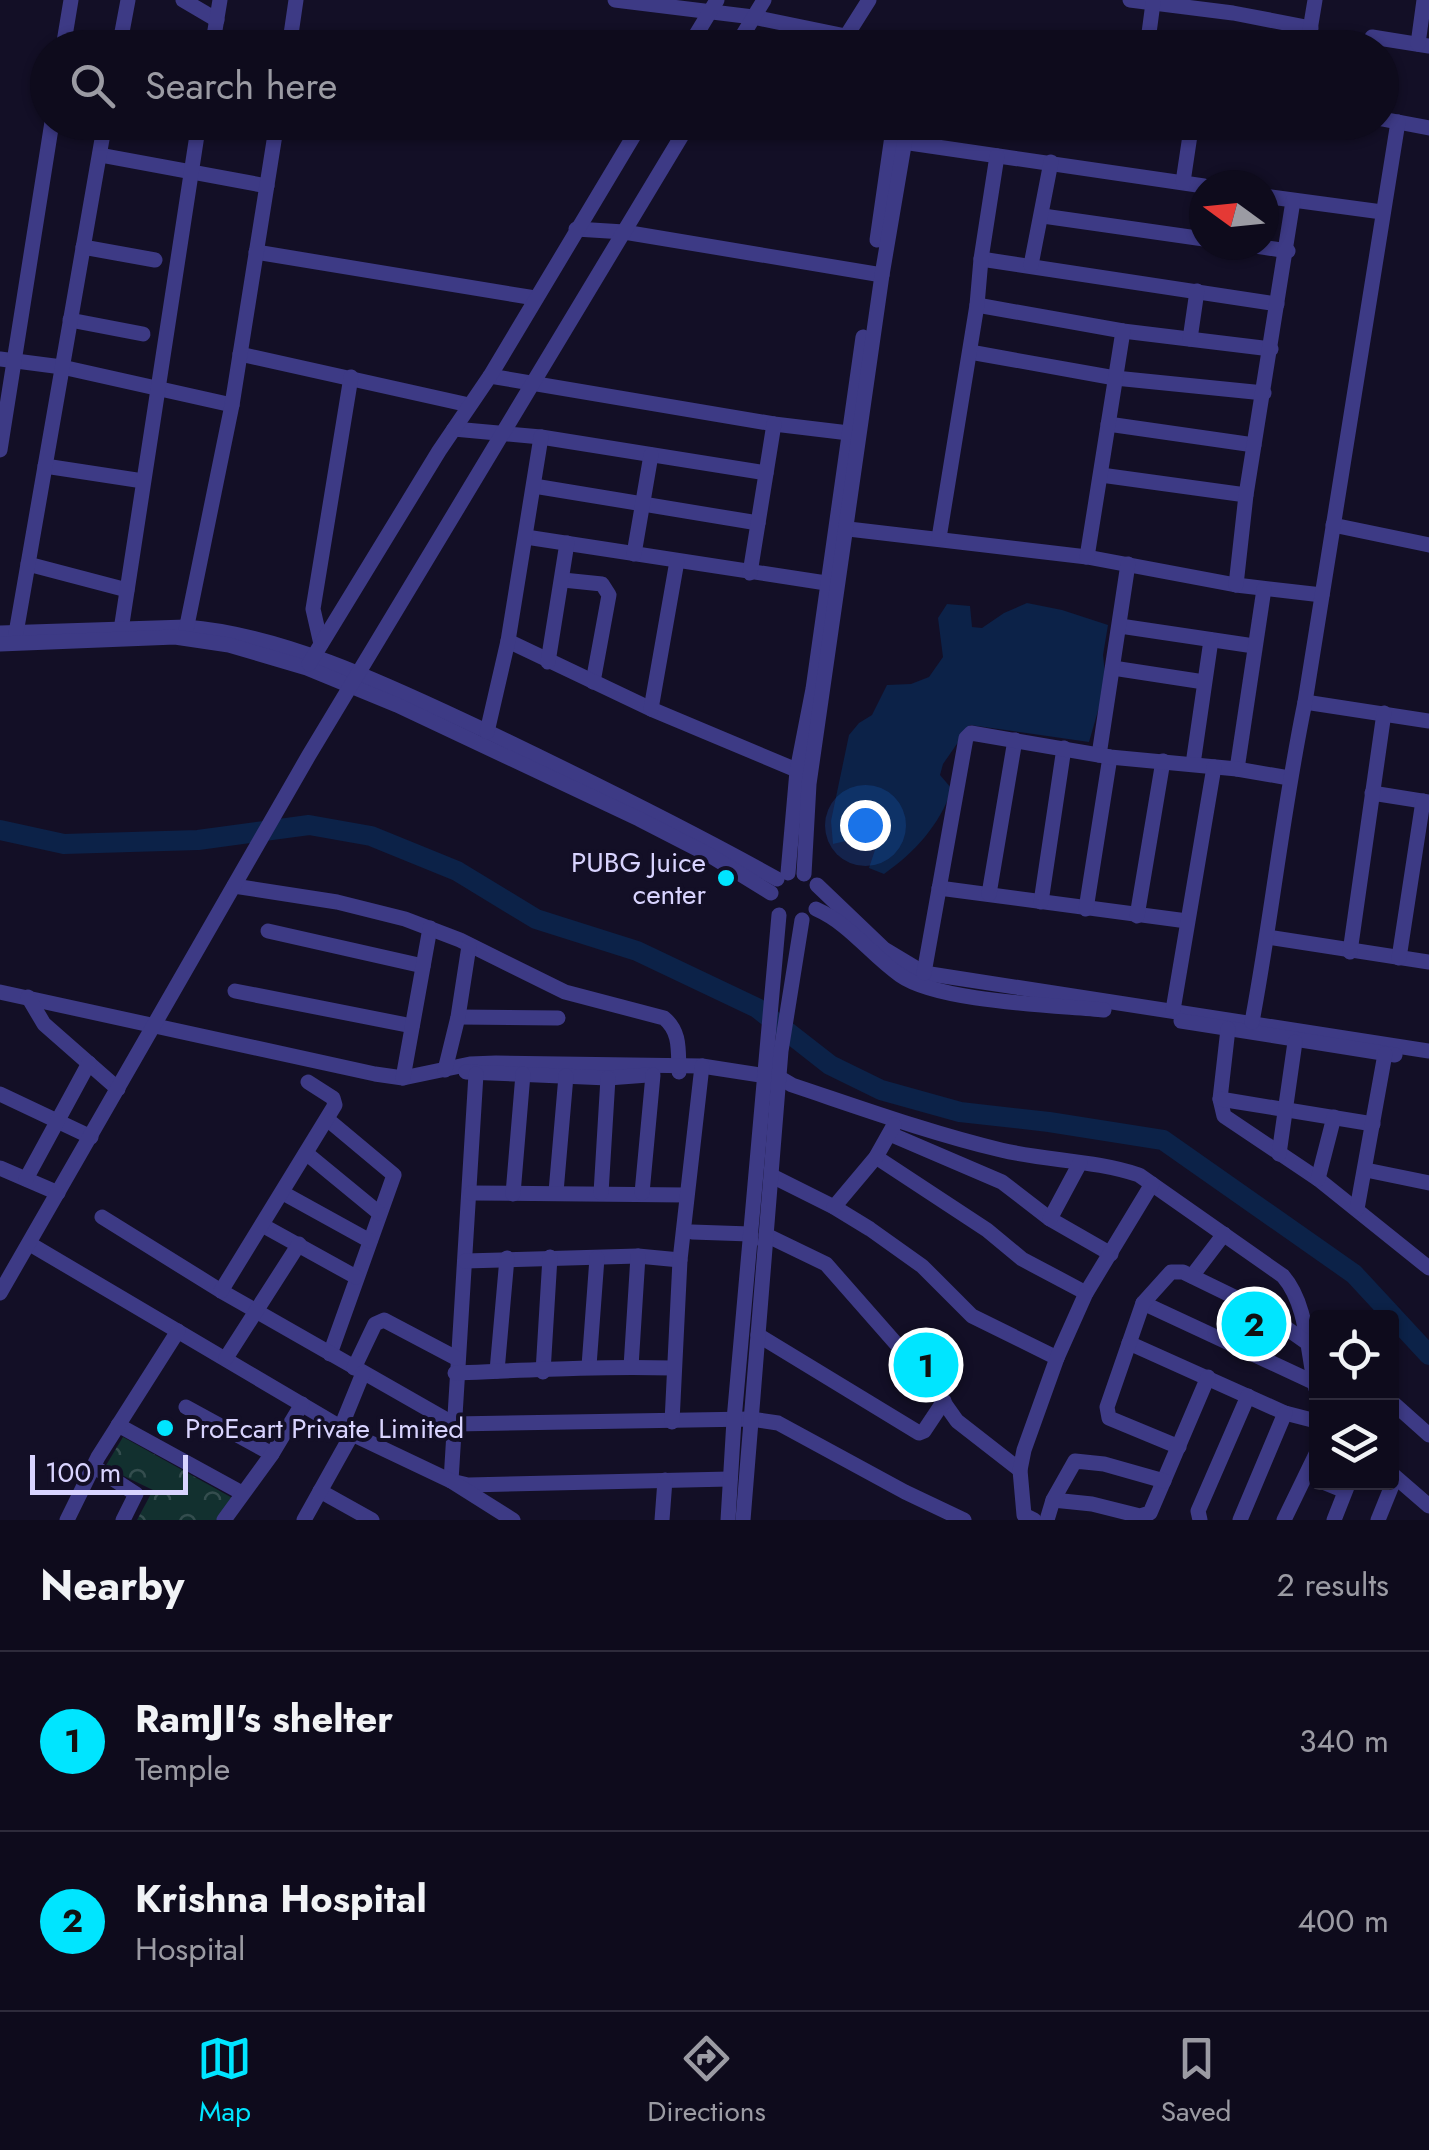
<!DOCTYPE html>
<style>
body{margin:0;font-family:Jost,sans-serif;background:#171425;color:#f1f3f6}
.controls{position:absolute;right:30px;bottom:30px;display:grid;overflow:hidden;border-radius:10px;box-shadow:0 2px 8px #0004}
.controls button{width:90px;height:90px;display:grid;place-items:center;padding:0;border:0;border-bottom:2px solid #2e2b3b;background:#0e0b1c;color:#f1f3f6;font:50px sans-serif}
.compass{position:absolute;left:1189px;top:170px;width:90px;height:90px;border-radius:50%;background:#0e0b1c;box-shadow:0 2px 8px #0004;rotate:285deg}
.scale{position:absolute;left:30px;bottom:25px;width:158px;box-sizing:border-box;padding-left:10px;border:5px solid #d9d4ff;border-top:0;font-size:28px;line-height:35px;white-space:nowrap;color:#d9d4ff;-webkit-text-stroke:8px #130f26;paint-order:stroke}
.you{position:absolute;left:865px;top:825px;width:35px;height:35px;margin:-25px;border:8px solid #fff;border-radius:50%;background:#1a73e8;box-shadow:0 0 0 15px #1a73e833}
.badge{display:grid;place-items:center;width:65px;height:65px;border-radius:50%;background:#00e5ff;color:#111;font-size:32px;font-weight:700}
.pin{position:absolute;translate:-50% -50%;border:5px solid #fff;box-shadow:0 2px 10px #0006}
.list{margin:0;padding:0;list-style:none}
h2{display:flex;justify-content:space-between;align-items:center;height:130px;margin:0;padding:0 40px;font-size:42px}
h2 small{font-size:32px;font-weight:400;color:#9b9ba3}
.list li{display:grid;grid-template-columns:65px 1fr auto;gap:30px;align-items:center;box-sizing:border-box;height:180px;padding:0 40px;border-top:2px solid #2e2b3b}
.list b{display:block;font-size:38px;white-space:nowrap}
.list p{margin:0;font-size:32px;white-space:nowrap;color:#9b9ba3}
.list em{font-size:32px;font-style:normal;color:#9b9ba3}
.icon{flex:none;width:55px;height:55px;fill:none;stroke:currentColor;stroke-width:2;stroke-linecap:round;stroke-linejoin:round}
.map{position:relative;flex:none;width:1429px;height:1520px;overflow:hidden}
.search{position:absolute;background:#0e0b1c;box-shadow:0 2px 8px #0004;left:30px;right:30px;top:30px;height:110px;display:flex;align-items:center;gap:25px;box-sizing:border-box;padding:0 35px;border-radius:55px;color:#9b9ba3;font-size:38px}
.sheet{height:490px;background:#0e0b1c}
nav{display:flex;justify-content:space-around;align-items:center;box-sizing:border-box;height:140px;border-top:2px solid #2e2b3b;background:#0e0b1c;font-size:28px;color:#9b9ba3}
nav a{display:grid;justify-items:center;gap:5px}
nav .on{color:#00e5ff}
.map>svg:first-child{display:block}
</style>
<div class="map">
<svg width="1429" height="1520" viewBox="0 0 1429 1520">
<defs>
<pattern id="park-crowns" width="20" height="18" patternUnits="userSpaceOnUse" patternTransform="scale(2.5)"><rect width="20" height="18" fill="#12302f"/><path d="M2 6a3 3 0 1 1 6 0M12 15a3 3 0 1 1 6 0" fill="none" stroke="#344d4e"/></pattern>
</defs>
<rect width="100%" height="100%" fill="#130f26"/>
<polygon fill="url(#park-crowns)" points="123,1437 236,1500 223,1520 137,1520 153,1490 105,1467"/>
<path fill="#0c2248" d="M1027 603 1062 610 1108 625 1103 655 1106 683 1089 742 970 725 943 764 940 775 952 789C939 826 915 852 884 874L869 868 883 826 871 824 854 839 833 844 831 821 849 735 859 723 872 715 887 685 911 684 929 677 943 657 938 618 947 604 970 606 972 627 982 628 1004 613Z"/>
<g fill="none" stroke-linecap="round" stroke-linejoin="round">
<polyline stroke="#0c2248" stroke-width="20" points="0,830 64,844 198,840 309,825 371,836 457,871 536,919 637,951 757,1008 830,1065 881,1090 960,1112 1049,1122 1163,1140 1354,1274 1429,1355"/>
<g stroke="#3d3a85" stroke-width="15">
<polyline points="183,0 217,20"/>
<polyline points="615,0 753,17 904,48"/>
<polyline points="1130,0 1233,13 1311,28"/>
<polyline points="1372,37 1429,46"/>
<polyline points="845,38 869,0"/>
<polyline points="1418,44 1424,0"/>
<polyline points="63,48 71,0"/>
<polyline points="119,48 128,0"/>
<polyline points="212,48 220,0"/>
<polyline points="289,48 296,0"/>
<polyline points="688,48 717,0"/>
<polyline points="735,48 764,0"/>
<polyline points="1147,48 1153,3"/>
<polyline points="1307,48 1315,0"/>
<polyline points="1382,119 1429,128"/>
<polyline points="896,141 1204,186"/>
<polyline points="100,155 267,186"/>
<polyline points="1183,182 1192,122"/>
<polyline points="1264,196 1382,212"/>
<polyline points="1043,216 1204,239"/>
<polyline points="576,229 624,232 882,275"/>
<polyline points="877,240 894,122"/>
<polyline points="1249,245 1288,251"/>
<polyline points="83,247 155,260"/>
<polyline points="256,252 535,298"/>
<polyline points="981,259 1277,304"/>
<polyline points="1031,265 1051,162"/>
<polyline points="977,305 1123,331 1271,349"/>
<polyline points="70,320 143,334"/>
<polyline points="1190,339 1197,291"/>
<polyline points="970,352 1115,378 1264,393"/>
<polyline points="240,354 469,405"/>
<polyline points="0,359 62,367 232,405"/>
<polyline points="490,376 774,424 849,433"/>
<polyline points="1108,424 1254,445"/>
<polyline points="454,429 541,437 766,473"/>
<polyline points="0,450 52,122"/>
<polyline points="45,466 143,481"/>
<polyline points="1101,475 1246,495"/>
<polyline points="534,486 758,523"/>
<polyline points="1333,525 1429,545"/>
<polyline points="840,528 1087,557 1236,585 1322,595"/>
<polyline points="526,537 826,583"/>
<polyline points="939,538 977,305 981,259 997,156"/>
<polyline points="634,554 651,455"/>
<polyline points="1087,557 1123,331"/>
<polyline points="28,564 127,590"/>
<polyline points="750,573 774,424"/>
<polyline points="563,580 602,584 609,595 593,682"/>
<polyline points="1236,585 1246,495 1293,201"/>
<polyline points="1120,626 1254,646"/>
<polyline points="121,630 199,122"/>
<path d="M0 633 186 627C287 635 396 689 486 731 584 778 682 826 777 879"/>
<polyline points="16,633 105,122"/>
<polyline points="185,635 232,405 277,122"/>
<polyline points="508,641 651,709 806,774"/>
<polyline points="0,644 175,637 229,645 307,668 397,705 639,819 711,856 771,893"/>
<polyline points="321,644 313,609 351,377"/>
<polyline points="548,662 567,543"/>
<polyline points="309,664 439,451 490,376 642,122"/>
<polyline points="1113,668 1204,682"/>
<polyline points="1305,702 1429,721"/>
<polyline points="651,709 677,561"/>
<polyline points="487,732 508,641 541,437"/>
<polyline points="1099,755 1128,564"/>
<polyline points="1193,764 1211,640"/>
<polyline points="1237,769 1264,589"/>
<polyline points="1372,793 1429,802"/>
<polyline points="788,873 797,771 813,689 863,337"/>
<polyline points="804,874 809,784 882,275 908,122"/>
<polyline points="817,885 884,949 924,973 1429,1051"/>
<path d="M234 886 337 902 405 919 460 940 565 992 664 1018C681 1032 678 1051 679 1072"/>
<polyline points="939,888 1187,921"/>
<polyline points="989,894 1015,740"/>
<polyline points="1041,902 1064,748"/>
<path d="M816 909C850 924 870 954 900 975 938 1002 1054 1005 1104 1010"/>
<polyline points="1086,909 1110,757"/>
<polyline points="1137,916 1163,761"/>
<polyline points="268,931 423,966"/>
<polyline points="1268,937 1429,962"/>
<polyline points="1350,952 1384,713"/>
<polyline points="1399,958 1423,801"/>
<polyline points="924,973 966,738 971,733 1110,757 1237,769 1289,778"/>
<polyline points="235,991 412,1026"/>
<path d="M0 992 375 1074 403 1078 470 1064 496 1063 702 1066 780 1078 792 1085C861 1108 930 1133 1001 1150 1047 1161 1095 1160 1139 1175L1283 1276C1308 1305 1307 1353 1316 1389"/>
<polyline points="28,997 44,1024 118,1089"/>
<polyline points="1173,1010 1214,767"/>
<polyline points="458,1017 558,1018"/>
<polyline points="1181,1021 1395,1055"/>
<path d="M1252 1022C1272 915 1283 808 1305 702L1398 122"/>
<polyline points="1228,1029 1220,1099 1224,1116 1318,1179 1429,1268"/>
<polyline points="445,1070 458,1017 469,946"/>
<polyline points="466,1072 608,1078 648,1075"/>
<polyline points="476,1074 451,1481 468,1485 730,1479"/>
<polyline points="403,1078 430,928"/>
<polyline points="0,1094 91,1137"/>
<polyline points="1220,1099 1373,1124"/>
<polyline points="327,1119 394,1175 330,1354"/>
<polyline points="890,1134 1002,1182 1050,1219 1111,1254"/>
<polyline points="306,1153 379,1213"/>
<polyline points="1279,1154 1295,1042"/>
<polyline points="876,1157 987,1230 1022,1259 1086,1293"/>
<polyline points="0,1168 58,1193"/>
<polyline points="1366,1170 1429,1183"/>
<polyline points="772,1176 834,1207 870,1229 922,1266 972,1316 1057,1358"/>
<polyline points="26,1179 89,1063"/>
<polyline points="1318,1179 1334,1117"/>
<polyline points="556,1192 566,1076"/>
<polyline points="283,1193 370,1241"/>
<polyline points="471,1193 686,1195"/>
<polyline points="601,1193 608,1078"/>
<polyline points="642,1193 653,1075"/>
<polyline points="513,1194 523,1074"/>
<polyline points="834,1207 876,1157 894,1125"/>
<polyline points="1357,1209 1385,1054"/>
<polyline points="102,1217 221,1291 454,1424 751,1419 778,1423 905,1492 964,1520"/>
<polyline points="1050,1219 1080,1163"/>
<polyline points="262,1225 356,1277"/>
<polyline points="692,1232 750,1234 751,1242"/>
<polyline points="766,1235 826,1264 928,1380 957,1421 1020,1470"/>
<polyline points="30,1244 352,1434 451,1481 513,1520"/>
<polyline points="465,1261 638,1256 680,1260"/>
<polyline points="1192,1276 1224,1234"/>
<polyline points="221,1291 335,1105 333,1098 308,1082"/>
<polyline points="0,1293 309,755 690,122"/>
<polyline points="1143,1303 1315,1383"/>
<polyline points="758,1335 919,1433 924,1431 944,1401"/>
<polyline points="1129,1343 1285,1413 1316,1421"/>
<polyline points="226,1358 299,1244"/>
<polyline points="589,1366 597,1258"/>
<polyline points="631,1367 638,1256"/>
<polyline points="354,1368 375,1324 384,1320 456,1358"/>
<polyline points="497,1371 507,1258"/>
<polyline points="543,1372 550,1257"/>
<path d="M455 1373C528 1370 600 1366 673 1368"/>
<polyline points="1392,1402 1429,1435"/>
<polyline points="186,1407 272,1454"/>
<polyline points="672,1422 680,1260 702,1066"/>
<polyline points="118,1425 242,1493"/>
<polyline points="341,1427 363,1373"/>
<polyline points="1179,1447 1109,1418 1107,1407 1143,1303 1171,1272 1183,1272 1259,1309 1309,1344"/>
<polyline points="93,1466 136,1494 123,1520"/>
<polyline points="1392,1474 1429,1506"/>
<polyline points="1323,1482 1345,1491"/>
<polyline points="320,1491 372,1520"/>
<polyline points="1053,1500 1092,1504 1140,1516 1150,1513 1208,1377"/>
<polyline points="67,1520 98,1457 178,1331"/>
<polyline points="224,1520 272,1454 302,1404"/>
<polyline points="304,1520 352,1434"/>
<polyline points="662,1520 665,1480"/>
<polyline points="728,1520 734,1420 779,915"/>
<polyline points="743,1520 781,1051 802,920"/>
<polyline points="1034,1520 1024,1515 1020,1470 1024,1450 1057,1358 1086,1293 1152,1184"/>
<polyline points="1047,1520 1053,1500 1075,1461 1104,1464 1164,1481"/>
<polyline points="1200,1520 1198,1511 1248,1396"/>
<polyline points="1240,1520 1285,1413"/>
<polyline points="1284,1520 1316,1454"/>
<polyline points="1334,1520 1349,1482"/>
<polyline points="1378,1520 1395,1478"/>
</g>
</g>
<g fill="#00e5ff" stroke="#130f26" stroke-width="4">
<circle cx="726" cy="878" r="10"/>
<circle cx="165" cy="1428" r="10"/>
</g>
<g text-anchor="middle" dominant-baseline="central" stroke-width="8" stroke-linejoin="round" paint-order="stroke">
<g font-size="28" fill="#d9d4ff" stroke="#130f26" text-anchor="end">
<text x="706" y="862">PUBG Juice<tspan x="706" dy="32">center</tspan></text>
<text x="185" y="1428" text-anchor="start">ProEcart Private Limited</text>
</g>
</g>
</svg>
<div class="controls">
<button><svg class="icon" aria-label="locate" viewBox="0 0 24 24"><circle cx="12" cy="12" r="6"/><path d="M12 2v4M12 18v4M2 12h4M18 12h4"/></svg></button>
<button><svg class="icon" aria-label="layers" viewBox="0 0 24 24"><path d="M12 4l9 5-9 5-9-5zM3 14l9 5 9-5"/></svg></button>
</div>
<svg class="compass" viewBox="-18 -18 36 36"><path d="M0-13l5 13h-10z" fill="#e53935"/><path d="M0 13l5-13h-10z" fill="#9b9ba3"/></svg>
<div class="scale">100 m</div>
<div class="you"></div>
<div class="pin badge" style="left:926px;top:1365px">1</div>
<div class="pin badge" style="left:1254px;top:1324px">2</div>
<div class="search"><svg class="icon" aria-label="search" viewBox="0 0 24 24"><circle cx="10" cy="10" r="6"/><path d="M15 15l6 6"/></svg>Search here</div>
</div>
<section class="sheet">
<h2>Nearby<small>2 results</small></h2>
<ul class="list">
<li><span class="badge">1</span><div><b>RamJI's shelter</b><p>Temple</p></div><em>340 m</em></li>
<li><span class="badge">2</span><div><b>Krishna Hospital</b><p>Hospital</p></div><em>400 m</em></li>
</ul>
</section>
<nav>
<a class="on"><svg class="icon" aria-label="map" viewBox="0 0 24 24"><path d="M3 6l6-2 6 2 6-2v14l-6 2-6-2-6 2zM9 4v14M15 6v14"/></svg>Map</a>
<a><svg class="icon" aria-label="directions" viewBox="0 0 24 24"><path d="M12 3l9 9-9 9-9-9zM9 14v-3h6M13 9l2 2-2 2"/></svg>Directions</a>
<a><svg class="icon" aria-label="saved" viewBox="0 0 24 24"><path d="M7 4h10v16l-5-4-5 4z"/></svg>Saved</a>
</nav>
